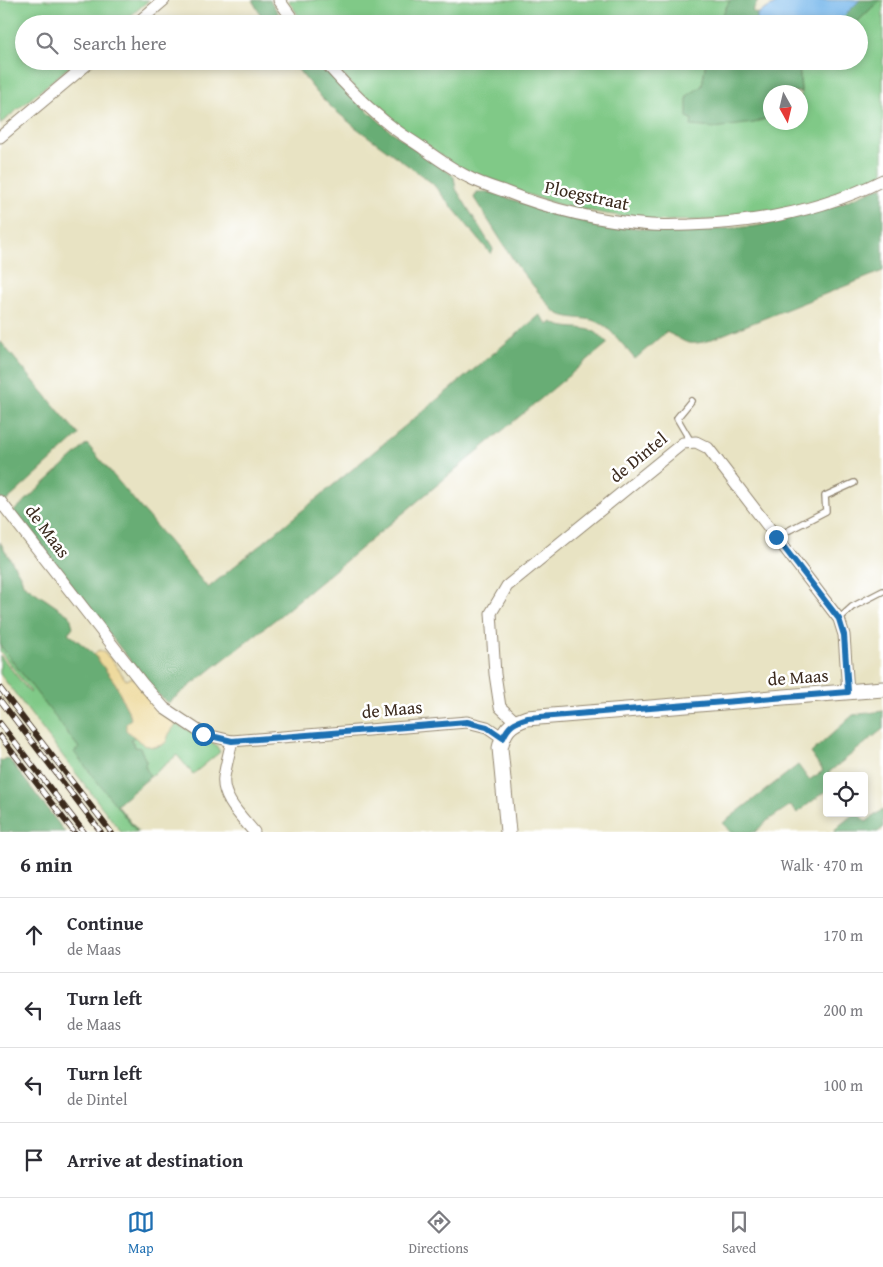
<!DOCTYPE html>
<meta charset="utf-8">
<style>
body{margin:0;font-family:"Gentium Book Plus",serif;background:#f7f7f7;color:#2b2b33}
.controls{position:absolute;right:15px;bottom:15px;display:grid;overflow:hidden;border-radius:5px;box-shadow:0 2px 8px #0003}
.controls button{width:45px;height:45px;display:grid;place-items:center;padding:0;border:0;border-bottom:1px solid #e1e1e2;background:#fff;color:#2b2b33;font:25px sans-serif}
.compass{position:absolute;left:763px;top:85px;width:45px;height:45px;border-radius:50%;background:#fff;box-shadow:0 2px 8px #0003;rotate:172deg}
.stop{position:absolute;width:15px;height:15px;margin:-11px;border:4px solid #1f6fb2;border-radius:50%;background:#fff}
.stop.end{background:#1f6fb2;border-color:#fff;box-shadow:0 1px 5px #0008}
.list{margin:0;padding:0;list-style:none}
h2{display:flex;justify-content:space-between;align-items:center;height:65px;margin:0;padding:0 20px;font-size:21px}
h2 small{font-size:16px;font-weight:400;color:#7c7c81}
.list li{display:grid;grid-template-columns:32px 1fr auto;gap:15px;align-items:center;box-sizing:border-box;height:75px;padding:0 20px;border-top:1px solid #e1e1e2}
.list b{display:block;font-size:19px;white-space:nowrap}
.list p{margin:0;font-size:16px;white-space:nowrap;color:#7c7c81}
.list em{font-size:16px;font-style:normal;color:#7c7c81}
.icon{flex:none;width:28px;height:28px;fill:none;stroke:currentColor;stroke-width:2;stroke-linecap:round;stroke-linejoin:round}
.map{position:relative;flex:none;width:883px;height:832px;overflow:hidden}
.search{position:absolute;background:#fff;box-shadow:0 2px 8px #0003;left:15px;right:15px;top:15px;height:55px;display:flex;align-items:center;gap:12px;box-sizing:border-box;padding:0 18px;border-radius:28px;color:#7c7c81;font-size:19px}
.sheet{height:365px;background:#fff}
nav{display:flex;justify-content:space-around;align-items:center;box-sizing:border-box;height:70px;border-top:1px solid #e1e1e2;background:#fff;font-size:14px;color:#7c7c81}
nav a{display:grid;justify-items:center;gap:2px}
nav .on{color:#1f6fb2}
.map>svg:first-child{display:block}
</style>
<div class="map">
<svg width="883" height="832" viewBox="0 0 883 832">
<rect width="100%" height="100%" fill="#fff"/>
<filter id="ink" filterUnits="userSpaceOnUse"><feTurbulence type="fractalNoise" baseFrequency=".02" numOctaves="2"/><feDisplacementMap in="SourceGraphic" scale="10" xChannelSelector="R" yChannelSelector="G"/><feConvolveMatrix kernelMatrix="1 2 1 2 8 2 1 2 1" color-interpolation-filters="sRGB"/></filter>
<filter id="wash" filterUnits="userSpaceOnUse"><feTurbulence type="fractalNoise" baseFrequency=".0096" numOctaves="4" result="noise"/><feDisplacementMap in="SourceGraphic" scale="20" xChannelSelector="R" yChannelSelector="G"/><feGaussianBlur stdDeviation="1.12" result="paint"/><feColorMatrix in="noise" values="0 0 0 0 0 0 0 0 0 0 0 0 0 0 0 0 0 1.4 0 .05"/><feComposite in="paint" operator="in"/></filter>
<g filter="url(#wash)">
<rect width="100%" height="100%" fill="#e8e3c3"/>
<g fill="#80c987" stroke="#5e7a52">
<polygon points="0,0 149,0 121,24 24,24 24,61 76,61 0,124"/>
<polygon points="288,0 730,0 718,24 304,24"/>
<polygon points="880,0 883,0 883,175 826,199 755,216 710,220 653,221 607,214 563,206 493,183 456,165 393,123 352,85 330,61 706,61 702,86 754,123 770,117 770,122 800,122 801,89 799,64 804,61 859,61 859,24 855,24"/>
<polygon points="0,645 79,748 75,752 137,832 121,832 0,674 0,655 30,693 31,692 0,651"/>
<path d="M176 724C190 733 213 735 220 752L193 774 177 755 150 777 145 766 146 761 140 748 135 747 130 738 135 737 144 745 153 747H157L162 745 166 742 169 734Z"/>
</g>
<g fill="#68ad74" stroke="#526c49">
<polygon points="252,0 270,0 285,24 266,24"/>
<polygon points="730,0 759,0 752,11 757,14 757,24 718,24"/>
<polygon points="860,0 880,0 855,24 835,24 843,17"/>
<polygon points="291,61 318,61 345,90 388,129 451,174 454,177 456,189 493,249 491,254 432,183 355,127 331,107 317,93"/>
<polygon points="706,61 804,61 799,65 801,94 800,92 770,92 770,117 754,123 714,128 691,126 692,119 687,117 687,96 702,86"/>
<path d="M883 186V271L707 341C684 347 685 340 666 332L635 359C626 349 610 327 598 322 584 316 565 321 553 310L518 267 474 198 477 192H490L561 216 605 224 653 230H710L756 226 796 217 830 208Z"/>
<path d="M540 315 548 325 552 322C565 331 581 325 595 332 600 335 604 340 608 343L277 618 168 703 155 692 13 512 87 444 208 588Z"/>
<polygon points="0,341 79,435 0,507"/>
<polygon points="0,542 21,577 23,584 70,616 73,627 68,633 94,654 116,684 124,703 130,714 131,719 126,724 129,732 135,737 130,739 135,747 140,748 146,761 145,766 150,777 117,805 139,832 137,832 74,752 79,748 0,645"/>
<polygon points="883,711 883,729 828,773 828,776 827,776 827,790 798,812 797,813 792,807 789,806 767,821 755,832 730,832 723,823 798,765 809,780 823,771 811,753 853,715"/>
<polygon points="6,758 9,759 65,832 0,832 0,759 2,761"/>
<polygon points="883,809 883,828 878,832 834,832 840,825 855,813 857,813 866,822"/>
</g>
<path fill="#eeda9e" stroke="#94825e" d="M99 650C110 654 119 671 126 680L133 677 155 709 176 724 169 734 166 742 162 745 153 747 144 745 126 730V724L131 719 130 714 124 703 116 684 94 654Z"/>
<polygon fill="#77b7eb" stroke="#597084" points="782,0 860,0 843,17 835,24 757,24 757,14"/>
</g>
<g filter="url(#ink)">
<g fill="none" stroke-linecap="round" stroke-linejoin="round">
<g stroke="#928670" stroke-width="8">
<g id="service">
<polyline points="691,442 677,418 691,401"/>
<polyline points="776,537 826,511 825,496 854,483"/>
<polyline points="839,619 852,607 883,591"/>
</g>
</g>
<g stroke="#928670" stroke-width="13">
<g id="minor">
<polyline points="279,0 296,24"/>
<polyline points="136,24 164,0"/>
<path d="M324 61C345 85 367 108 392 127 402 135 413 141 424 149 438 159 452 169 468 177 479 183 492 187 504 191 551 210 600 221 651 225 663 226 676 225 689 225 757 223 822 211 883 180"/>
<polyline points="0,137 91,61"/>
<polyline points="0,501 142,683 164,708 203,734 232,741 467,722 487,727 503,738"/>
<polyline points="516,722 500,707 495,674 491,613 507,586 683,443 696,442 708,448 839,619 844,635 848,692"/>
<path d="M232 741C229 753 226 765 224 777 221 798 242 817 254 832"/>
</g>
</g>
<g stroke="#928670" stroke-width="17">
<path id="tertiary" d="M508 832 500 748C504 730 509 724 527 718L883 689"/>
</g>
<use href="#service" stroke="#fff" stroke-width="5.5"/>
<use href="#minor" stroke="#fff" stroke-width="11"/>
<use href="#tertiary" stroke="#fff" stroke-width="15"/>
<g stroke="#3b2a1e" stroke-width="5.5">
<g id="rail">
<polyline points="0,688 111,832"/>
<polyline points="0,700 101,832"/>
<polyline points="0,723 84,832"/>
<polyline points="0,736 74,832"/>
</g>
</g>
<use href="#rail" stroke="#fff" stroke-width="4" stroke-dasharray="11" stroke-linecap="butt"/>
</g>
</g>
<g fill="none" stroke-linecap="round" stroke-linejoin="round" filter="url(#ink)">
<path stroke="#1f6fb2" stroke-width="6" d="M203 734 232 741 467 722 487 727 503 738C509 725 514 722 528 718L848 692 844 635 839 619 776 537"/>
</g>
<g text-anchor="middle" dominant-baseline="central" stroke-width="5" stroke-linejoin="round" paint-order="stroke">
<g font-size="18" fill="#3b2a1e" stroke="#fff">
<text transform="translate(587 195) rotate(12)">Ploegstraat</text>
<text transform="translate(638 457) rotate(-39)">de Dintel</text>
<text transform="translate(48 531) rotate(53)">de Maas</text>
<text transform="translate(798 677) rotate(-4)">de Maas</text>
<text transform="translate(392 709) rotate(-5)">de Maas</text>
</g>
</g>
</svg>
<div class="controls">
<button><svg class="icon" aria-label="locate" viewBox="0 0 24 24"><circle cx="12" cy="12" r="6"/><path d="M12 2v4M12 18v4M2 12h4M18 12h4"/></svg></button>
</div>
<svg class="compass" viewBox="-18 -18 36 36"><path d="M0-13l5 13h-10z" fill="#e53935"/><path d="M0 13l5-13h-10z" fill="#7c7c81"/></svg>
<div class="stop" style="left:203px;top:734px"></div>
<div class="stop end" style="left:776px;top:537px"></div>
<div class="search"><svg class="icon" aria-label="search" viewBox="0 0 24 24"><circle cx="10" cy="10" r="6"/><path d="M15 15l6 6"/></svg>Search here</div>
</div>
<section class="sheet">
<h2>6 min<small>Walk · 470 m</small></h2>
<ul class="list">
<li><svg class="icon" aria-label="ahead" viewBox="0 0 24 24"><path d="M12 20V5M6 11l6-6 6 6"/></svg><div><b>Continue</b><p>de Maas</p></div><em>170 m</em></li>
<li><svg class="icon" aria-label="left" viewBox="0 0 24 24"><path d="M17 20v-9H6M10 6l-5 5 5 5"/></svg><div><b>Turn left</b><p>de Maas</p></div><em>200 m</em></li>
<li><svg class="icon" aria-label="left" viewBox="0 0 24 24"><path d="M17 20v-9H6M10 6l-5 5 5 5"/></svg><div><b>Turn left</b><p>de Dintel</p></div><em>100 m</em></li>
<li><svg class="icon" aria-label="arrive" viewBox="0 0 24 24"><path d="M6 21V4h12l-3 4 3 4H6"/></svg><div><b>Arrive at destination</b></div></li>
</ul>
</section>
<nav>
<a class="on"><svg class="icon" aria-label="map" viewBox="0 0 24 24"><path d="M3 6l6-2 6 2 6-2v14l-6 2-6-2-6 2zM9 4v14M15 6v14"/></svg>Map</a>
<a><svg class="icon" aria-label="directions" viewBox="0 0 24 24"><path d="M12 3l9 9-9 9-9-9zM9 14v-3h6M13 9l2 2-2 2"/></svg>Directions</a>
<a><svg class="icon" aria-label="saved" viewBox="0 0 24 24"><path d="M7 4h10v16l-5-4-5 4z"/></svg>Saved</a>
</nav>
